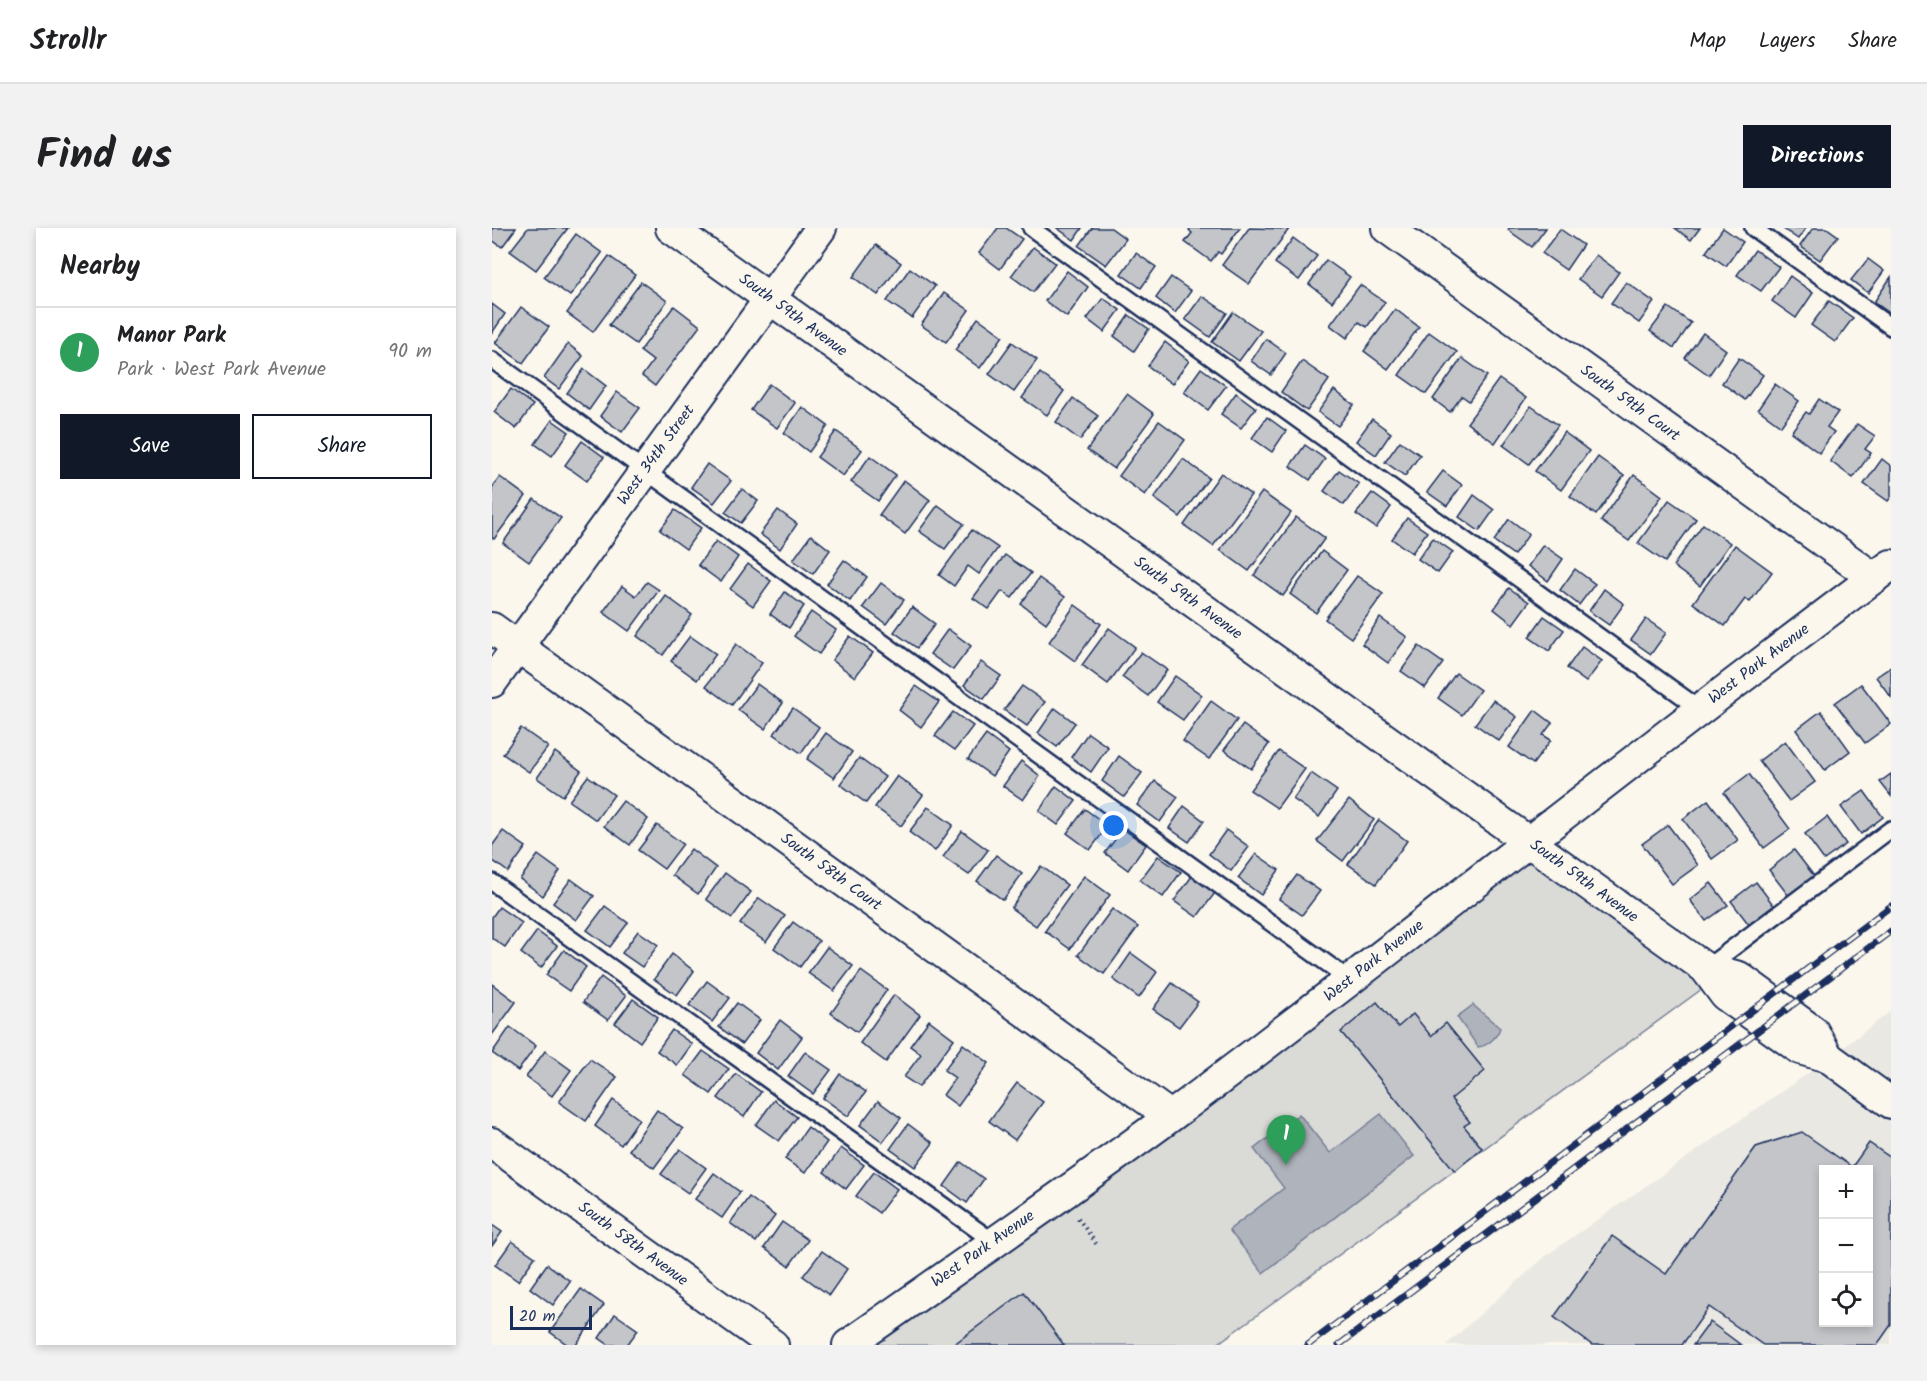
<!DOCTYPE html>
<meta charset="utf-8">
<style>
body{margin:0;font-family:Kalam,sans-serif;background:#f2f2f2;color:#202124}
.controls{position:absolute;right:18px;bottom:18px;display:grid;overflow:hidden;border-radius:0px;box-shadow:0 3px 9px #0003}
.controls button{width:54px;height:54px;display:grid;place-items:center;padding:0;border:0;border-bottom:2px solid #e0e0e0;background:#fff;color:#202124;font:30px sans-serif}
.scale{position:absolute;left:18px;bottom:15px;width:82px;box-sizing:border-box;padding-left:6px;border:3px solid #1b2f5e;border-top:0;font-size:16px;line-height:21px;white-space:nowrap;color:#1b2f5e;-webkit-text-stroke:4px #fbf7ec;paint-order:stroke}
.you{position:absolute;left:622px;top:598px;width:21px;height:21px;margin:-15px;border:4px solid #fff;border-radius:50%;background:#1a73e8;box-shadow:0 0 0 9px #1a73e833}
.badge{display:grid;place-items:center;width:39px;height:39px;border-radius:50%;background:#111827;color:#fff;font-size:20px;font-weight:700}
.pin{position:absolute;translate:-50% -50px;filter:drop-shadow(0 2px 3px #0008)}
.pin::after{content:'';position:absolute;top:32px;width:21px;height:18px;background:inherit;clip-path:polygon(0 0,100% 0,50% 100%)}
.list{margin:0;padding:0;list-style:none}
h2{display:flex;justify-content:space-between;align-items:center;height:78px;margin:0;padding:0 24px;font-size:26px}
h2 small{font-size:20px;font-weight:400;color:#757577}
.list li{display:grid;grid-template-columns:39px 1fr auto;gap:18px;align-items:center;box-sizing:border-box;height:90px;padding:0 24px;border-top:2px solid #e0e0e0}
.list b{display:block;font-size:22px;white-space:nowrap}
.list p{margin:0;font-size:20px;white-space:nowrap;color:#757577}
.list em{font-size:20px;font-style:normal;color:#757577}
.actions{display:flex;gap:12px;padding:18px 24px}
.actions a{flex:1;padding:14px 0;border:2px solid #111827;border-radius:0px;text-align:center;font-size:21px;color:#111827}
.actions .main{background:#111827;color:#fff}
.icon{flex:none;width:33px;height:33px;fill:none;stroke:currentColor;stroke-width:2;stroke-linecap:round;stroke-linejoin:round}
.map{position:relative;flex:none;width:1399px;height:1117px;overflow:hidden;border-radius:0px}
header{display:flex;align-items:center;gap:36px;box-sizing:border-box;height:84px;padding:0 30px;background:#fff;border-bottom:2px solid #e0e0e0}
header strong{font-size:28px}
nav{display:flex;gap:33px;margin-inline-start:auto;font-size:21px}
.intro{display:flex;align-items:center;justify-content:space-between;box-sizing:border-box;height:144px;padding:0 36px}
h1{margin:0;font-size:42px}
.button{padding:15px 27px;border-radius:0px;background:#111827;color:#fff;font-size:21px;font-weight:700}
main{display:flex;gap:36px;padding:0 36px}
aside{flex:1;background:#fff;border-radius:0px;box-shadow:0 3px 9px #0003}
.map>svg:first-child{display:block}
</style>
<header>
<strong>Strollr</strong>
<nav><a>Map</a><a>Layers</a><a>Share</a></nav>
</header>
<div class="intro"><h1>Find us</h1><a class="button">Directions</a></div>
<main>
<aside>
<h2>Nearby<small></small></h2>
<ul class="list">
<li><span class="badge" style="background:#2e9e5b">1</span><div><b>Manor Park</b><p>Park · West Park Avenue</p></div><em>90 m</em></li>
</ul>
<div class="actions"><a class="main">Save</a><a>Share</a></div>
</aside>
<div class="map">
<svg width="1399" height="1117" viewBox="0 0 1399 1117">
<rect width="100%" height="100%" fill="#fbf7ec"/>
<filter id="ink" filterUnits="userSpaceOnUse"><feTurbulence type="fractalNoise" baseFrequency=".0167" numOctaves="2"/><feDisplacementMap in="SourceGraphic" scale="12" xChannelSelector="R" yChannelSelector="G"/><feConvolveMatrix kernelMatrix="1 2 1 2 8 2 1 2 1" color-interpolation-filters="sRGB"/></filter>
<g filter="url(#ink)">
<g fill="#eae8e2" fill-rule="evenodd">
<polygon points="1399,783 1399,864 1344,825"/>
<path d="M1332 834 1399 883V1117H954L1055 1027ZM1332 942H1376V1094H1332Z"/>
</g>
<polygon fill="#dadad7" stroke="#7a849a" stroke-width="1.5" points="1037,630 1214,758 724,1117 375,1117"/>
<g fill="#afb3bb" stroke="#747e96" stroke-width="1.5">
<path d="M981 777 1008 800C1005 809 996 818 986 819L965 789Z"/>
<polygon points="807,886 838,925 889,886 922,928 771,1045 737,1002 792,960 762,921"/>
</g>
<g fill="#c3c5c9" stroke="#1b2f5e" stroke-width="1.5" fill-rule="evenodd">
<polygon points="0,0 24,0 10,19 0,12"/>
<polygon points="36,0 76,0 44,42 18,23"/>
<polygon points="506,0 514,0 530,11 508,41 487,25"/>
<polygon points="565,0 590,0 582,12"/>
<polygon points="600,0 619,0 634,11 614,37 587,18"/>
<polygon points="699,0 748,0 729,26 726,24 719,33 693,14 700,5 697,2"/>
<polygon points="757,0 797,1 757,56 730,37"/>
<polygon points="1017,0 1054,0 1040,19 1016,2"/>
<polygon points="1183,0 1208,0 1199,12"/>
<polygon points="1231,0 1251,14 1234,38 1214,24"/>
<polygon points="1290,0 1314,0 1306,11"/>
<polygon points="1321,0 1335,0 1346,8 1328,32 1308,18"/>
<polygon points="1068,1 1091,17 1074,42 1050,25"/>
<polygon points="84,6 110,25 78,68 52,49"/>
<polygon points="801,10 825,28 807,52 783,35"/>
<polygon points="384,17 409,35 386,67 361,49"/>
<polygon points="541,19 563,35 541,64 519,48"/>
<polygon points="1263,22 1287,39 1269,63 1245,47"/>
<polygon points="644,25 664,39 649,60 629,46"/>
<polygon points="1104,27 1127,44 1110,68 1086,51"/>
<polygon points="117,28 143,47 101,104 75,85"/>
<polygon points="1376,31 1392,43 1376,65 1359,52"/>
<polygon points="834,32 858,49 840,74 817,56"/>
<polygon points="418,40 443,58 420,90 395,73"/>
<polygon points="575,43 596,59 575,89 553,73"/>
<polygon points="1298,48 1321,65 1304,90 1280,73"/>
<polygon points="679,49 699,63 683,85 664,70"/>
<polygon points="1399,49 1399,86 1382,74"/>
<polygon points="149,54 175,73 144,116 117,97"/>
<polygon points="1134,54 1162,74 1147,95 1119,75"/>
<polygon points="868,57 893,74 875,99 867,94 855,110 838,97"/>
<polygon points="452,65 477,82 454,114 429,97"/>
<polygon points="710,68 735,85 718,109 693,91"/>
<polygon points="611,70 628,82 612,104 595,91"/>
<polygon points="1337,73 1361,90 1343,114 1319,97"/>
<polygon points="0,76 13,86 0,105"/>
<polygon points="182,78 208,98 163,158 150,148 161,133 148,123"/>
<polygon points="29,79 57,99 31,135 3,115"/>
<polygon points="1176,79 1199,95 1182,120 1158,103"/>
<polygon points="903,81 927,99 896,141 872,123"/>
<polygon points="741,84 769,103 747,133 720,114"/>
<polygon points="637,87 657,101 642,123 622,108"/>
<polygon points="486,90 511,108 488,140 463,122"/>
<polygon points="937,104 965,124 934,166 907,147"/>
<polygon points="1211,105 1234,122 1217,147 1193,130"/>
<polygon points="774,111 794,125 779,147 759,133"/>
<polygon points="520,114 545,132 522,164 497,146"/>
<polygon points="673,114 697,133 680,156 656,138"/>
<polygon points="76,116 91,128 67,161 52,150"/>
<polygon points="970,130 995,148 977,173 970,168 958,184 941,171"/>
<polygon points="1247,130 1271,147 1253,172 1230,155"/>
<polygon points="810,133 837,152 815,183 789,164"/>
<polygon points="709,140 734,158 716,182 692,164"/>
<polygon points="92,141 114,158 97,182 75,165"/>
<polygon points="548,145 572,163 555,187 530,170"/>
<polygon points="1007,151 1034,170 1003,215 975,195"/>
<polygon points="277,156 303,175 285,200 259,182"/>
<polygon points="1283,156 1307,173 1289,198 1266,181"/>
<polygon points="19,161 41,177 24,201 2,184"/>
<polygon points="842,162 862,177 846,198 826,184"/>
<polygon points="125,164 148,180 130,204 108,188"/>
<polygon points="744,165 764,180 749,200 729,186"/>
<polygon points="635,166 662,186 622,241 595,222"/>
<polygon points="581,170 606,188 588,212 564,194"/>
<polygon points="1327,171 1346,184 1335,199 1342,204 1327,225 1299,204 1314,184 1317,186"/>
<polygon points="1039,178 1066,197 1037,236 1011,217"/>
<polygon points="310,179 336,198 317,224 292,205"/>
<polygon points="775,189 794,203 780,224 760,210"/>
<polygon points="880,191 899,205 884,227 864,213"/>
<polygon points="60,192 77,204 60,228 43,216"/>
<polygon points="667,193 693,212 653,267 627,248"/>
<polygon points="1365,196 1383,208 1373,221 1379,225 1361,250 1338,233"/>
<polygon points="344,203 370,222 351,248 325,229"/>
<polygon points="1072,204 1097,223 1069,262 1043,243"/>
<polygon points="90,213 112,229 95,253 73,237"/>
<polygon points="908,213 928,227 913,248 893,234"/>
<polygon points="813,217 833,231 818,252 798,238"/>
<polygon points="378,228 404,247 386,273 359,254"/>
<polygon points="1106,229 1132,248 1104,287 1078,268"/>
<polygon points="691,231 717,250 688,289 662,270"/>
<polygon points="1390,231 1399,238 1399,269 1396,273 1372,256"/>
<polygon points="215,236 239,253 222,275 199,259"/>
<polygon points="847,242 867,256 852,277 832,263"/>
<polygon points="951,243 970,257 955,278 935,264"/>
<polygon points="729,245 759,267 721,318 692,297"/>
<polygon points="1142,247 1170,268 1137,313 1109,293"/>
<polygon points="8,249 34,268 2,311 0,310 0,260"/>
<polygon points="412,252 438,272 413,306 387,287"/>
<polygon points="250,261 266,273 249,295 233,284"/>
<polygon points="770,264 799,285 757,343 728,322"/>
<polygon points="880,265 899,279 884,300 864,286"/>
<polygon points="982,267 1002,282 987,303 967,289"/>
<polygon points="42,271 69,290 37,334 11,315"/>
<polygon points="1177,272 1204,291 1173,334 1146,315"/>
<polygon points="446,277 472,296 453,321 427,303"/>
<polygon points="183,282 209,300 194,321 168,302"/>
<polygon points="286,282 305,296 288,321 268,306"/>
<polygon points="804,289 833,310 791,368 762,347"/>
<polygon points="915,290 935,304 920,325 900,311"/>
<polygon points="1017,291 1037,306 1022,327 1002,313"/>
<polygon points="1211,296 1238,315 1208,358 1181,338"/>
<polygon points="480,302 506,320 487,346 476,338 462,358 447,347"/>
<polygon points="319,307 338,322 321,346 301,332"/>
<polygon points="941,310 961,324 946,345 926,331"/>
<polygon points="224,313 246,329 229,354 206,337"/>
<polygon points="1051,317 1071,331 1056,353 1036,338"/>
<polygon points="1243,317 1280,344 1258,374 1253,371 1233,398 1201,375"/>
<polygon points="830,323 855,342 824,385 798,366"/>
<polygon points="513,327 539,345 520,370 510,363 497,381 481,370"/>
<polygon points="352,332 375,349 358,373 335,356"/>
<polygon points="256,336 279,353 261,378 238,361"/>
<polygon points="1083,341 1103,356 1087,377 1068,362"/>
<polygon points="865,348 891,366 859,410 833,391"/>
<polygon points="547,350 573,369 554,395 529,376"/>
<polygon points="155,354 167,362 137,403 111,384 130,358 144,368"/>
<polygon points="389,355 412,372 394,396 371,379"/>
<polygon points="1017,360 1037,374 1021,396 1002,381"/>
<polygon points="1112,361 1132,376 1117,397 1097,383"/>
<polygon points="293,364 312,378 297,400 278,386"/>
<polygon points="174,368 200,387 171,427 145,408"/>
<polygon points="583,377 609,396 583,433 557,414"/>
<polygon points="420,379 443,396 425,420 402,404"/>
<polygon points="319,384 344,402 327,426 302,408"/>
<polygon points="1052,388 1072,402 1057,423 1037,409"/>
<polygon points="888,390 915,409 896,435 870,416"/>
<polygon points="1154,391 1174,405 1159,426 1139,412"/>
<polygon points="617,400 643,419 616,456 590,437"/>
<polygon points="456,401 479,418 461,442 438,426"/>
<polygon points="198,408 224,426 205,452 179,433"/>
<polygon points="358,408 381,425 363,449 340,432"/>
<polygon points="244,416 270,435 240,477 214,458"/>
<polygon points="927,418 951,435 933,460 909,443"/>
<polygon points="1090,419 1110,433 1094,454 1075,440"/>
<polygon points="649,424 675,442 656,468 630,449"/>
<polygon points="489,434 509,448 492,471 472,457"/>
<polygon points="1399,439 1399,469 1384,449"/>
<polygon points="964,445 988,462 970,487 946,470"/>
<polygon points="683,448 710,467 691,492 665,474"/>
<polygon points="265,456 291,475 273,501 246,482"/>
<polygon points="1369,456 1399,496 1373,515 1343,475"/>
<polygon points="424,458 447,474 429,499 407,482"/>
<polygon points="530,458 553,474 535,498 512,482"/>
<polygon points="1001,472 1025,489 1007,513 983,496"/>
<polygon points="719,473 745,492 717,531 691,513"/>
<polygon points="301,480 327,499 309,525 282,506"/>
<polygon points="563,480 583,495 565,519 546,505"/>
<polygon points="1043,482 1060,495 1051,507 1059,512 1041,536 1017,519"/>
<polygon points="1329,483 1358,523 1333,542 1304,502"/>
<polygon points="461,484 481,498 463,522 443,508"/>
<polygon points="751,497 777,516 759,541 732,522"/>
<polygon points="29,500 56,519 37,544 11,526"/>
<polygon points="334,505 360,524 342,550 315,531"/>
<polygon points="596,505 616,519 599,544 579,529"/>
<polygon points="494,507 517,524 500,548 476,531"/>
<polygon points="1293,513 1323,554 1297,573 1267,533"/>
<polygon points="787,523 813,541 785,580 758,562"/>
<polygon points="63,524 89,543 71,568 45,550"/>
<polygon points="627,528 650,545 632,569 610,553"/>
<polygon points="367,530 393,549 374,575 348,556"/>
<polygon points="529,533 548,548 531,572 511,558"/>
<polygon points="819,545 845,563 827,589 801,571"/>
<polygon points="1257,546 1298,601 1272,620 1232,565"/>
<polygon points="1399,546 1399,568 1388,554"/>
<polygon points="96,548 122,567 104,592 77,573"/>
<polygon points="405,548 431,567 409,598 383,579"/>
<polygon points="663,553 686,569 668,594 645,577"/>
<polygon points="564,558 584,573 566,597 547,583"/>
<polygon points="1372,563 1391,589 1369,606 1349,579"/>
<polygon points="857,572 882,592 851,633 825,613"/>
<polygon points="1216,572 1246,612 1220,631 1191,591"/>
<polygon points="131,573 156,591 138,617 112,598"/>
<polygon points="692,578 712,593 697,614 677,600"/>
<polygon points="436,579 461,597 443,623 417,604"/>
<polygon points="593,581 616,598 598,622 575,605"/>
<polygon points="1335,589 1354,616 1332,632 1313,606"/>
<polygon points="887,592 915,613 884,656 856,636"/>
<polygon points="165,597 191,616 172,641 146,622"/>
<polygon points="1176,597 1206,637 1180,656 1150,616"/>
<polygon points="631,601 654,617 636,642 613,625"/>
<polygon points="734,602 757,619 739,643 717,626"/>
<polygon points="11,603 34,619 16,644 0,632 0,618"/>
<polygon points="470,603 496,622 477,647 451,629"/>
<polygon points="199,621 224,640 206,666 180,647"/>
<polygon points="1302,622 1322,648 1296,667 1277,642"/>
<polygon points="764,626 787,642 769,667 746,650"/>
<polygon points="46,627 68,643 51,668 28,651"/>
<polygon points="504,627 530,646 511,672 485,653"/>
<polygon points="666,628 689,644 671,669 648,652"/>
<polygon points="549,638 575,657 544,698 519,680"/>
<polygon points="233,645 259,664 240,690 214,671"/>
<polygon points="805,647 828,663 810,687 787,671"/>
<polygon points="592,648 618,667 578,721 553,703"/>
<polygon points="700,648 723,665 705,689 682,673"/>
<polygon points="79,651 102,668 84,692 61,675"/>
<polygon points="1264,654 1283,679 1258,698 1239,673"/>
<polygon points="1219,655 1236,677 1214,693 1198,672"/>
<polygon points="267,670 293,688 274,714 248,696"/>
<polygon points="113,678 136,695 118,719 95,702"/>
<polygon points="7,679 30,695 13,719 0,710 0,689"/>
<polygon points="620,681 646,699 612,746 586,727"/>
<polygon points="301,694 327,713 308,739 282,720"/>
<polygon points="45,703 65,718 49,740 29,725"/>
<polygon points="146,703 166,717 150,739 130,725"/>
<polygon points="335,719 361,738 342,763 316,745"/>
<polygon points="72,722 94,739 77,763 54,747"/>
<polygon points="639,725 665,744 647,770 621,751"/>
<polygon points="180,726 202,743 185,767 162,751"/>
<polygon points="369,743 395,762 365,804 339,785"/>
<polygon points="109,749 134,768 116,792 91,774"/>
<polygon points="215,753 238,770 220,794 197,777"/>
<polygon points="680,755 706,774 687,799 661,781"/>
<polygon points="0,756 24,774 0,807"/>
<polygon points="402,767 428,787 394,834 368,815"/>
<polygon points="141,771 166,789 148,814 123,795"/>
<polygon points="885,774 906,799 921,786 939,808 954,795 993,843 959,871 978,894 972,898 990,920 963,943 849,804"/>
<polygon points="245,775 268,792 250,816 227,799"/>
<polygon points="288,792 310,809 286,842 264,825"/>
<polygon points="437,792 462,811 427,859 412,849 429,826 418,818"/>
<polygon points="18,799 44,818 26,843 0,825"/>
<polygon points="180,802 200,816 185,837 165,823"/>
<polygon points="471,816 497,835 466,878 451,867 463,850 452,842"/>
<polygon points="53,823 79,842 60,868 34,849"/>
<polygon points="211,823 237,841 219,866 193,847"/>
<polygon points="313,824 339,842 321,866 296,848"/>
<polygon points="98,831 125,849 94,893 67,874"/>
<polygon points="244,846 269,864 252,889 226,870"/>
<polygon points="348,846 374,864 356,888 331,870"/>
<polygon points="525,855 551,874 523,912 497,893"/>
<polygon points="121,872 147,891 129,917 103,898"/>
<polygon points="282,872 305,889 287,913 264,897"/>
<polygon points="386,873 409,890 391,914 368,897"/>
<polygon points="165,882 191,901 162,940 137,922"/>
<polygon points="416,896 441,915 423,939 398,921"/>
<polygon points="316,899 335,914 313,945 293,931"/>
<path d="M1310 904 1360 939 1377 915 1399 930V1097L1385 1117H1271L1217 1079 1190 1117H1100L1062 1089 1120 1008 1174 1046 1264 919ZM1332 942H1376V1094H1332Z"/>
<polygon points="349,920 372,937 354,961 332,944"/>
<polygon points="188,921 214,940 196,965 169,946"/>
<polygon points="469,934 492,951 475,975 452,958"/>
<polygon points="382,944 405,961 387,985 364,968"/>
<polygon points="222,945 248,964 230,990 203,971"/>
<polygon points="257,969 283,988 264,1014 238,995"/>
<polygon points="290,994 316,1012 297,1038 272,1020"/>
<polygon points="0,997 10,1004 0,1018"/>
<polygon points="20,1013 43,1029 26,1053 3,1037"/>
<polygon points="330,1023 355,1041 337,1067 311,1048"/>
<polygon points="55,1036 78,1053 61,1077 38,1060"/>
<polygon points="89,1061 112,1077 84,1117 76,1117 58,1104"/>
<polygon points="532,1064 572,1117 461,1117"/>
<polygon points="123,1086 146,1102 135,1117 117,1117 107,1110"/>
<polygon points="1218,1094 1249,1117 1201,1117"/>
</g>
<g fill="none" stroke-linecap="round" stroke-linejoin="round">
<g stroke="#1b2f5e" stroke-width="20">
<g id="service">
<polyline points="539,0 1208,481"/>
<polyline points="1261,0 1399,99"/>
<polyline points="0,132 858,752"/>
<polyline points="0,654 502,1014"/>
<polyline points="1214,740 1399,601"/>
</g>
</g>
<g stroke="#1b2f5e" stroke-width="34">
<g id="minor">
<polyline points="179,0 1213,740 1233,767 1308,821 1336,829 1399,875"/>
<polyline points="895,0 1382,350"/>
<polyline points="0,400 678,888"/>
<polyline points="0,454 329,0"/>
<polyline points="1213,740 1247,749 1321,803 1336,829"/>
<polyline points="0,915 281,1117"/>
<path d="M356 1117C465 1040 575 965 682 886 923 705 1157 517 1399 337"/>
</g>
</g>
<polyline stroke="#1b2f5e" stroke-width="4" stroke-dasharray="1.5 4.5" stroke-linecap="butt" points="586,990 605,1017"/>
<use href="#service" stroke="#fbf7ec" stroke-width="15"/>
<use href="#minor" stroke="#fbf7ec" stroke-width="30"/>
<g stroke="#1b2f5e" stroke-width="7">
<g id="rail">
<polyline points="816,1117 1399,678"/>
<polyline points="847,1117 1399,703"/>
</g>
</g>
<use href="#rail" stroke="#fbf7ec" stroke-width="4.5" stroke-dasharray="14" stroke-linecap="butt"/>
</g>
</g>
<g text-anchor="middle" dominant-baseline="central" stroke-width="5" stroke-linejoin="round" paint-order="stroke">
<g font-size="16" fill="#1b2f5e" stroke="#fbf7ec">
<text transform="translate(301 87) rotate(36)">South 59th Avenue</text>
<text transform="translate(1138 175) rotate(36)">South 59th Court</text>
<text transform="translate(164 227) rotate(-54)">West 34th Street</text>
<text transform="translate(696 370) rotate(36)">South 59th Avenue</text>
<text transform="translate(1267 436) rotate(-37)">West Park Avenue</text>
<text transform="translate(339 644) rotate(36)">South 58th Court</text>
<text transform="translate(1092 653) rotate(36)">South 59th Avenue</text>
<text transform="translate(882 733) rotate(-38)">West Park Avenue</text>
<text transform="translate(141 1016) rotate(36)">South 58th Avenue</text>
<text transform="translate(491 1021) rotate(-35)">West Park Avenue</text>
</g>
</g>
</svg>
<div class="controls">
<button>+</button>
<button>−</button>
<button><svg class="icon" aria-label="locate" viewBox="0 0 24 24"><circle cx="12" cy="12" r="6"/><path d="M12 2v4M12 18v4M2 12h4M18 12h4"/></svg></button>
</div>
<div class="scale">20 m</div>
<div class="you"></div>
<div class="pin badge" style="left:794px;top:937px;background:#2e9e5b">1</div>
</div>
</main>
